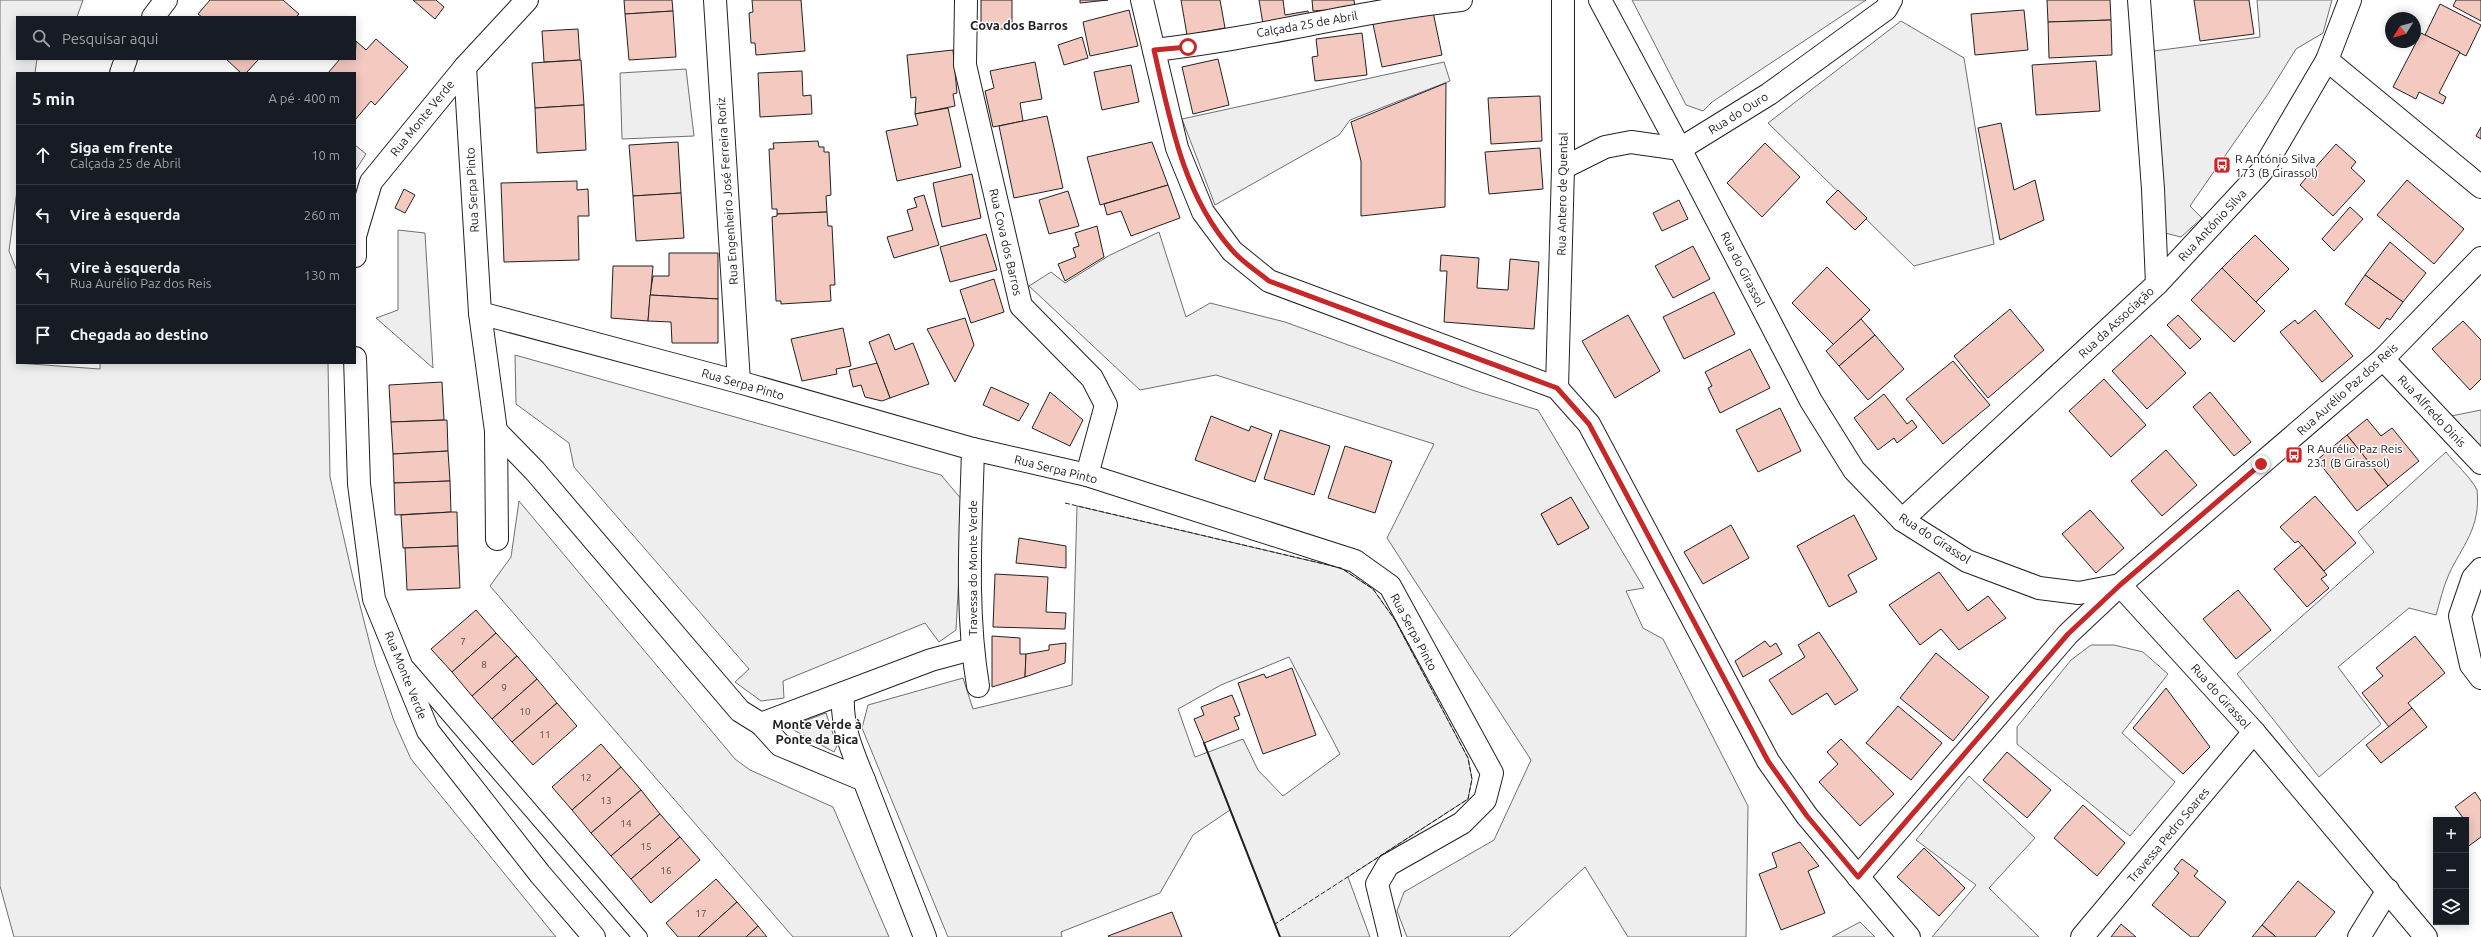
<!DOCTYPE html>
<html lang="pt">
<meta charset="utf-8">
<style>
body{margin:0;font-family:Ubuntu,sans-serif;background:#242831;color:#f1f3f6}
.controls{position:absolute;right:12px;bottom:12px;display:grid;overflow:hidden;border-radius:0px;box-shadow:0 2px 10px #0003}
.controls button{width:36px;height:36px;display:grid;place-items:center;padding:0;border:0;border-bottom:1px solid #363941;background:#171b24;color:#f1f3f6;font:20px sans-serif}
.compass{position:absolute;left:2385px;top:12px;width:36px;height:36px;border-radius:50%;background:#171b24;box-shadow:0 2px 10px #0003;rotate:233deg}
.stop{position:absolute;width:12px;height:12px;margin:-9px;border:3px solid #c62828;border-radius:50%;background:#fff}
.stop.end{background:#c62828;border-color:#fff;box-shadow:0 1px 4px #0008}
.list{margin:0;padding:0;list-style:none}
h2{display:flex;justify-content:space-between;align-items:center;height:52px;margin:0;padding:0 16px;font-size:17px}
h2 small{font-size:13px;font-weight:400;color:#9ea1a6}
.list li{display:grid;grid-template-columns:26px 1fr auto;gap:12px;align-items:center;box-sizing:border-box;height:60px;padding:0 16px;border-top:1px solid #363941}
.list b{display:block;font-size:15px;white-space:nowrap}
.list p{margin:0;font-size:13px;white-space:nowrap;color:#9ea1a6}
.list em{font-size:13px;font-style:normal;color:#9ea1a6}
.icon{flex:none;width:22px;height:22px;fill:none;stroke:currentColor;stroke-width:2;stroke-linecap:round;stroke-linejoin:round}
.map{position:relative;flex:none;width:2481px;height:937px;overflow:hidden}
.search{position:absolute;background:#171b24;box-shadow:0 2px 10px #0003;left:16px;top:16px;width:340px;height:44px;display:flex;align-items:center;gap:10px;box-sizing:border-box;padding:0 14px;border-radius:0px;color:#9ea1a6;font-size:15px}
.panel{position:absolute;background:#171b24;box-shadow:0 2px 10px #0003;left:16px;top:72px;width:340px;height:292px;border-radius:0px}
.map>svg:first-child{display:block}
</style>
<div class="map">
<svg width="2481" height="937" viewBox="0 0 2481 937">
<rect width="100%" height="100%" fill="#fff"/>
<g fill="#eee" stroke="#6f6f6f" fill-rule="evenodd">
<polygon points="0,0 83,0 77,17 17,17 17,59 37,59 35,73 17,73 17,190 9,251 17,271 17,363 100,369 100,363 328,363 330,477 353,578 375,664 394,721 411,759 556,937 14,937 0,886"/>
<polygon points="1632,0 1866,0 1712,102 1703,111 1686,105"/>
<polygon points="2257,0 2332,0 2323,33 2296,49 2268,94 2190,206 2202,218 2181,237 2165,233 2154,51 2260,37"/>
<polygon points="1901,21 1964,58 1994,244 1914,266 1768,123"/>
<polygon points="1444,62 1450,81 1350,120 1339,135 1215,205 1182,119"/>
<polygon points="686,69 694,136 622,139 620,73"/>
<polygon points="355,145 366,154 355,171"/>
<polygon points="398,230 425,233 433,368 376,318 398,310"/>
<path d="M1159 232 1186 317 1210 303 1285 322 1475 391 1538 410 1644 588 1626 591 1643 628 1663 639 1748 806 1746 937H1628L1585 867 1509 937H1407L1397 911 1404 892 1494 840 1531 760 1387 538 1434 444 1216 375 1140 390 1029 286 1051 272 1065 283 1110 255ZM1570 498 1589 527 1558 545 1541 514Z"/>
<polygon points="515,355 941,475 963,501 956,630 939,642 925,623 783,681 784,698 761,701 735,682 749,669 574,467 569,443 516,404"/>
<polygon points="2481,410 2481,451 2451,416"/>
<path d="M2446 452C2455 464 2470 476 2477 490 2481 528 2462 546 2449 574 2443 587 2440 602 2436 615L2409 608 2338 667 2381 724 2319 777 2237 674 2374 552 2358 532Z"/>
<polygon points="519,501 735,759 750,770 833,807 889,937 793,937 490,586 511,557"/>
<path d="M1077 506 1341 568 1373 589 1395 620 1468 758 1472 779 1468 799 1348 877 1370 937H1280L1230 810 1193 835 1160 893 1061 932 1062 937H948L862 728 868 705 963 678 973 709 1072 685ZM1289 657 1340 754 1283 796 1258 770 1243 739 1195 757 1178 709 1221 685Z"/>
<polygon points="2091,645 2114,645 2143,652 2168,674 2122,733 2175,782 2130,836 2017,744 2017,727 2071,660"/>
<polygon points="826,713 837,746 834,752 788,727"/>
<polygon points="1969,776 2035,838 1989,888 2039,937 1932,937 1976,885 1916,840"/>
<polygon points="1860,922 1875,937 1832,937"/>
</g>
<g fill="#f3c9c0" stroke="#222">
<polygon points="210,0 283,0 299,14 296,17 202,17 198,14"/>
<polygon points="413,0 436,0 444,7 435,19"/>
<polygon points="624,0 672,0 673,11 625,14"/>
<polygon points="752,0 801,0 805,51 756,55 755,43 751,43 749,13 753,12"/>
<rect x="981" y="0" width="31" height="29"/>
<polygon points="1080,0 1108,0 1080,3"/>
<polygon points="1181,0 1220,0 1225,28 1187,35"/>
<polygon points="1259,0 1283,0 1285,15 1308,11 1309,16 1263,24"/>
<polygon points="1312,0 1354,0 1355,8 1313,11"/>
<polygon points="2047,0 2110,0 2111,20 2048,22"/>
<polygon points="2194,0 2249,0 2254,34 2200,41"/>
<polygon points="2456,0 2481,0 2481,21 2453,6"/>
<polygon points="2440,4 2481,25 2466,56 2425,35"/>
<polygon points="1129,10 1138,46 1090,56 1083,22"/>
<polygon points="2024,10 2028,50 1975,55 1971,14"/>
<polygon points="673,11 676,57 629,60 625,14"/>
<polygon points="1433,12 1442,55 1382,67 1373,24"/>
<polygon points="2111,20 2112,55 2049,58 2048,22"/>
<polygon points="578,29 580,60 544,62 542,31"/>
<polygon points="1362,33 1367,75 1315,81 1312,57 1318,56 1316,39"/>
<polygon points="2421,33 2460,52 2439,93 2446,97 2443,104 2419,92 2416,99 2393,87"/>
<polygon points="1082,37 1088,58 1064,65 1058,45"/>
<polygon points="376,39 408,67 375,105 371,101 355,120 355,73 328,73 340,59 355,59 356,41 366,50"/>
<polygon points="953,50 957,93 953,94 955,106 915,114 916,97 911,98 907,55"/>
<polygon points="226,59 259,59 246,73 241,73"/>
<polygon points="1218,59 1229,105 1193,114 1182,67"/>
<polygon points="581,60 584,105 535,108 532,63"/>
<polygon points="2096,61 2100,111 2036,115 2032,65"/>
<polygon points="1035,62 1042,99 1020,103 1023,121 993,127 985,91 994,88 990,71"/>
<polygon points="1131,65 1139,102 1102,110 1094,72"/>
<polygon points="802,71 803,96 811,95 812,114 760,117 758,73"/>
<polygon points="1446,83 1445,207 1361,216 1361,161 1351,122"/>
<polygon points="1540,96 1542,141 1491,144 1488,98"/>
<polygon points="584,105 586,150 537,153 535,108"/>
<polygon points="948,108 961,167 897,181 886,131 918,125 915,114"/>
<polygon points="1047,116 1063,188 1014,198 999,126"/>
<polygon points="2001,123 2014,190 2035,180 2044,220 2000,240 1978,128"/>
<polygon points="2481,127 2481,139 2476,136"/>
<polygon points="818,141 819,147 824,147 824,152 829,152 831,195 826,196 827,212 777,214 777,209 772,209 769,149 774,149 773,143"/>
<polygon points="678,142 681,193 633,196 629,145"/>
<polygon points="1152,142 1168,185 1100,205 1087,157"/>
<polygon points="1765,143 1800,177 1762,217 1727,183"/>
<polygon points="2336,144 2356,162 2351,168 2365,181 2333,216 2300,185"/>
<polygon points="1540,148 1543,189 1489,194 1485,152"/>
<polygon points="972,174 981,218 942,227 933,183"/>
<polygon points="2407,180 2464,229 2434,264 2377,215"/>
<polygon points="577,181 577,190 588,189 589,216 578,216 579,260 504,262 501,183"/>
<polygon points="1168,185 1180,218 1131,236 1121,211 1107,215 1104,204"/>
<polygon points="404,189 415,195 405,213 395,208"/>
<polygon points="1838,190 1867,218 1855,230 1826,202"/>
<polygon points="1068,191 1079,226 1049,234 1039,200"/>
<polygon points="681,193 684,238 636,241 633,196"/>
<polygon points="924,195 939,245 894,258 887,237 913,230 907,210 917,207 914,198"/>
<polygon points="1679,200 1688,219 1662,231 1653,213"/>
<polygon points="2350,207 2363,219 2334,251 2322,239"/>
<polygon points="827,212 828,226 832,226 835,285 830,285 831,301 781,304 781,301 776,301 772,217 777,216 777,214"/>
<polygon points="1097,226 1104,257 1065,281 1058,264 1076,257 1073,248 1079,246 1075,233"/>
<polygon points="986,234 997,270 950,282 940,247"/>
<polygon points="2255,235 2289,269 2256,302 2222,268"/>
<polygon points="2390,242 2426,273 2403,302 2365,275"/>
<polygon points="1693,246 1710,279 1673,298 1655,266"/>
<polygon points="669,253 718,253 718,299 650,295 653,276 669,276"/>
<polygon points="1441,255 1479,258 1477,288 1508,290 1510,259 1539,262 1534,329 1444,322 1447,271 1440,271"/>
<polygon points="613,266 653,266 648,321 611,318"/>
<polygon points="1827,267 1870,310 1834,345 1792,303"/>
<polygon points="2222,268 2265,311 2234,342 2191,300"/>
<polygon points="2365,275 2403,302 2390,320 2387,318 2379,329 2345,304"/>
<polygon points="994,279 1004,312 971,323 960,290"/>
<polygon points="1714,292 1735,334 1684,359 1663,317"/>
<polygon points="650,295 718,299 718,343 672,343 671,322 648,321"/>
<polygon points="2010,309 2044,350 1988,398 1954,356"/>
<polygon points="2315,310 2353,356 2322,382 2280,332 2295,320 2298,324"/>
<polygon points="1628,315 1660,371 1615,398 1582,341"/>
<polygon points="2178,315 2201,339 2190,349 2167,325"/>
<polygon points="965,318 974,345 955,382 927,329"/>
<polygon points="1861,319 1875,335 1839,366 1826,351"/>
<polygon points="2463,321 2481,340 2481,379 2470,390 2432,349"/>
<polygon points="843,328 851,366 836,369 837,374 802,381 791,339"/>
<polygon points="889,334 895,350 913,343 929,384 890,398 869,342"/>
<polygon points="1875,335 1904,369 1868,400 1839,366"/>
<polygon points="2151,335 2186,373 2147,409 2112,371"/>
<polygon points="1750,349 1770,388 1720,413 1708,388 1712,386 1705,372"/>
<polygon points="1953,361 1990,405 1943,444 1906,399"/>
<polygon points="877,363 890,398 882,401 865,397 861,385 853,387 849,370"/>
<polygon points="2104,379 2146,425 2111,457 2069,411"/>
<polygon points="442,382 444,420 391,422 389,385"/>
<polygon points="991,387 1029,404 1019,421 983,405"/>
<polygon points="1050,392 1083,420 1070,446 1032,428"/>
<polygon points="2210,392 2251,442 2234,456 2193,407"/>
<polygon points="1884,394 1907,424 1912,420 1917,427 1897,443 1894,438 1878,450 1854,418"/>
<polygon points="1780,408 1801,451 1758,472 1736,430"/>
<polygon points="1211,416 1249,431 1251,426 1272,434 1255,482 1195,460"/>
<polygon points="2367,419 2381,436 2392,428 2419,461 2388,486 2347,435"/>
<polygon points="447,420 448,451 393,454 391,422"/>
<polygon points="1280,430 1330,446 1314,495 1264,479"/>
<polygon points="2347,435 2388,486 2357,511 2317,460"/>
<polygon points="1345,446 1392,461 1375,513 1328,498"/>
<polygon points="2166,450 2197,485 2162,516 2131,481"/>
<polygon points="448,451 450,481 394,483 393,454"/>
<polygon points="450,481 451,512 395,515 394,483"/>
<polygon points="2315,496 2356,543 2324,571 2298,541 2295,543 2280,527"/>
<polygon points="1571,497 1589,528 1558,545 1541,514"/>
<polygon points="2090,510 2124,548 2096,573 2062,534"/>
<polygon points="451,512 457,512 458,546 403,548 401,515"/>
<polygon points="1854,515 1877,559 1848,575 1857,592 1829,607 1797,546"/>
<polygon points="1731,525 1749,558 1703,584 1684,552"/>
<polygon points="1019,538 1066,546 1066,568 1016,563"/>
<polygon points="2302,545 2327,575 2321,579 2329,588 2307,607 2274,569"/>
<polygon points="458,546 460,588 407,590 405,548"/>
<polygon points="1939,572 1968,611 1988,596 2006,618 1959,650 1941,629 1920,645 1889,605"/>
<polygon points="995,574 1048,577 1046,612 1066,613 1065,629 993,627"/>
<polygon points="2238,590 2271,630 2236,659 2203,619"/>
<polygon points="476,610 496,633 452,672 431,649"/>
<polygon points="1819,632 1858,690 1835,705 1827,693 1792,715 1769,680 1805,657 1798,645"/>
<polygon points="496,633 517,656 472,696 452,672"/>
<polygon points="992,636 1020,638 1020,654 1026,654 1025,677 992,687"/>
<polygon points="2415,636 2445,673 2408,703 2412,708 2389,727 2362,693 2383,676 2376,668"/>
<polygon points="1765,641 1770,647 1776,643 1782,654 1743,677 1735,661"/>
<polygon points="1066,643 1065,663 1025,677 1026,654 1049,650 1049,645"/>
<polygon points="1936,653 1989,697 1953,741 1900,698"/>
<polygon points="517,656 537,679 492,719 472,696"/>
<polygon points="1292,668 1316,735 1263,754 1238,683 1264,674 1266,678"/>
<polygon points="537,679 557,703 512,742 492,719"/>
<polygon points="2166,688 2210,747 2183,774 2133,728"/>
<polygon points="1232,695 1240,715 1234,717 1239,729 1204,743 1194,719 1204,715 1201,707"/>
<polygon points="557,703 577,726 533,765 512,742"/>
<polygon points="1898,706 1942,743 1911,780 1866,743"/>
<polygon points="2412,708 2427,727 2381,763 2366,745"/>
<polygon points="1841,739 1894,794 1860,826 1819,782 1838,764 1827,752"/>
<polygon points="601,744 621,767 572,810 552,787"/>
<polygon points="2007,752 2051,790 2027,818 1983,780"/>
<polygon points="621,767 641,790 591,833 572,810"/>
<polygon points="641,790 660,814 611,856 591,833"/>
<polygon points="2475,792 2481,801 2481,837 2466,848 2466,828 2469,826 2455,807"/>
<polygon points="2083,805 2125,843 2097,876 2054,838"/>
<polygon points="660,814 680,837 631,879 611,856"/>
<polygon points="680,837 700,860 651,903 631,879"/>
<polygon points="1800,842 1819,866 1808,871 1825,913 1781,930 1759,874 1777,867 1772,853"/>
<polygon points="1924,848 1965,888 1939,916 1897,877"/>
<polygon points="2182,859 2198,871 2194,876 2226,902 2198,937 2191,937 2152,905 2179,873 2174,869"/>
<polygon points="716,879 737,902 698,937 678,937 666,923"/>
<polygon points="2298,881 2335,912 2315,937 2276,937 2262,925"/>
<polygon points="737,902 758,926 746,937 698,937"/>
<polygon points="1172,912 1182,937 1109,937 1108,936"/>
<polygon points="2121,924 2136,937 2111,937"/>
<polygon points="2262,925 2276,937 2252,937"/>
<polygon points="758,926 767,937 746,937"/>
</g>
<g fill="none" stroke-linecap="round" stroke-linejoin="round">
<g stroke="#222" stroke-width="16">
<polyline id="lane" points="408,668 640,937"/>
</g>
<g stroke="#222" stroke-width="24">
<g id="street">
<polyline points="715,0 739,382"/>
<polyline points="966,0 965,65 1021,306 1092,378 1106,405 1087,475"/>
<polyline points="1142,0 1177,148 1203,212 1232,251 1269,281 1557,388 1589,424 1768,761 1807,816 1909,937"/>
<polyline points="1600,0 1680,149 1811,401 1854,470 1902,520 1967,561 2039,588 2079,593 2120,585"/>
<polyline points="2139,0 2153,189 2157,284"/>
<polyline points="153,17 166,0"/>
<path d="M1154 50C1257 39 1357 11 1461 0"/>
<polyline points="2327,60 2481,187"/>
<polyline points="465,67 480,313 496,431 497,539"/>
<polyline points="121,73 126,59"/>
<polyline points="1563,168 1605,147 1631,142 1680,149 1769,94 1886,9 1891,0"/>
<polyline points="355,256 355,236 371,182 465,67 527,0"/>
<polyline points="480,313 739,382 973,449 1087,475 1355,561 1390,586 1492,773 1485,800 1462,823 1388,865 1377,884 1390,937"/>
<polyline points="355,358 359,484 374,599 428,731 540,874 594,937"/>
<polyline points="2383,359 2481,463"/>
<polyline points="1557,388 1563,168 1563,0"/>
<polyline points="496,431 535,471 740,711 761,724 931,660 972,649"/>
<path d="M973 449C971 528 965 608 978 686"/>
<polyline points="1902,520 2157,284 2262,171 2327,60 2350,0"/>
<polyline points="2481,569 2473,578 2460,616 2471,665 2481,678"/>
<path d="M843 694C841 726 852 751 864 780"/>
<polyline points="761,724 780,745 864,780 925,937"/>
<polyline points="1858,877 2068,634 2120,585"/>
<polyline points="2082,937 2254,732"/>
<polyline points="2359,937 2388,890"/>
</g>
</g>
<g stroke="#222" stroke-width="24">
<polyline id="secondary" points="2426,937 2254,732 2120,585 2383,359 2481,258"/>
</g>
<use href="#lane" stroke="#fff" stroke-width="14"/>
<use href="#street" stroke="#fff" stroke-width="22"/>
<use href="#secondary" stroke="#fff" stroke-width="22"/>
<polyline stroke="#222" stroke-width="1" stroke-dasharray="5 2" stroke-linecap="butt" points="1065,503 1341,568 1373,589 1395,620 1468,758 1472,779 1468,799 1275,924"/>
<polyline stroke="#222" stroke-width="2" points="1204,743 1280,937"/>
</g>
<g fill="none" stroke-linecap="round" stroke-linejoin="round">
<path stroke="#c62828" stroke-width="5" d="M1188 47 1154 50C1170 120 1183 195 1232 250 1242 262 1257 271 1269 281L1557 388 1589 424 1768 761 1807 816 1858 877 2068 634 2120 585 2261 464"/>
</g>
<defs>
<g id="bus-square" transform="scale(0.9)"><rect x="-9" y="-9" width="18" height="18" rx="4" fill="#c62828" stroke="#fff"/><path d="M-5-6H5V4H4V6H2V4H-2V6H-4V4H-5ZM-3.5-4V0h7V-4ZM-3.5 1.2v1.5H-2V1.2ZM2 1.2v1.5H3.5V1.2Z" fill="#fff"/></g>
</defs>
<g fill-rule="evenodd">
<use href="#bus-square" x="2222" y="165"/>
<use href="#bus-square" x="2294" y="455"/>
</g>
<g text-anchor="middle" dominant-baseline="central" stroke-width="3" stroke-linejoin="round" paint-order="stroke">
<g font-size="10" fill="#564c4a">
<text x="463" y="641">7</text>
<text x="484" y="664">8</text>
<text x="504" y="687">9</text>
<text x="525" y="711">10</text>
<text x="545" y="734">11</text>
<text x="586" y="777">12</text>
<text x="606" y="800">13</text>
<text x="626" y="823">14</text>
<text x="646" y="846">15</text>
<text x="666" y="870">16</text>
<text x="701" y="913">17</text>
</g>
<g font-size="12" fill="#222" stroke="#fff">
<text transform="translate(1307 24) rotate(-10)">Calçada 25 de Abril</text>
<text transform="translate(1738 113) rotate(-32)">Rua do Ouro</text>
<text transform="translate(422 118) rotate(-51)">Rua Monte Verde</text>
<text transform="translate(472 190) rotate(-93)">Rua Serpa Pinto</text>
<text transform="translate(727 191) rotate(-94)">Rua Engenheiro José Ferreira Roriz</text>
<text transform="translate(1562 194) rotate(-89)">Rua Antero de Quental</text>
<text transform="translate(2212 225) rotate(-47)">Rua António Silva</text>
<text transform="translate(1006 242) rotate(77)">Rua Cova dos Barros</text>
<text transform="translate(1743 269) rotate(63)">Rua do Girassol</text>
<text transform="translate(2116 322) rotate(-43)">Rua da Associação</text>
<text transform="translate(743 384) rotate(16)">Rua Serpa Pinto</text>
<text transform="translate(2347 389) rotate(-42)">Rua Aurélio Paz dos Reis</text>
<text transform="translate(2432 411) rotate(47)">Rua Alfredo Dinis</text>
<text transform="translate(1056 469) rotate(14)">Rua Serpa Pinto</text>
<text transform="translate(1935 538) rotate(33)">Rua do Girassol</text>
<text transform="translate(972 568) rotate(-90)">Travessa do Monte Verde</text>
<text transform="translate(1414 632) rotate(62)">Rua Serpa Pinto</text>
<text transform="translate(406 675) rotate(68)">Rua Monte Verde</text>
<text transform="translate(2221 696) rotate(48)">Rua do Girassol</text>
<text transform="translate(2168 835) rotate(-50)">Travessa Pedro Soares</text>
</g>
<g font-size="12" fill="#222" stroke="#fff" text-anchor="start">
<text x="2235" y="158">R António Silva<tspan x="2235" dy="14">173 (B Girassol)</tspan></text>
<text x="2307" y="448">R Aurélio Paz Reis<tspan x="2307" dy="14">231 (B Girassol)</tspan></text>
</g>
<g font-size="13" font-weight="bold" fill="#222" stroke="#fff">
<text x="1019" y="25">Cova dos Barros</text>
<text x="817" y="724">Monte Verde à<tspan x="817" dy="15">Ponte da Bica</tspan></text>
</g>
</g>
</svg>
<div class="controls">
<button>+</button>
<button>−</button>
<button><svg class="icon" aria-label="layers" viewBox="0 0 24 24"><path d="M12 4l9 5-9 5-9-5zM3 14l9 5 9-5"/></svg></button>
</div>
<svg class="compass" viewBox="-18 -18 36 36"><path d="M0-13l5 13h-10z" fill="#e53935"/><path d="M0 13l5-13h-10z" fill="#9ea1a6"/></svg>
<div class="stop" style="left:1188px;top:47px"></div>
<div class="stop end" style="left:2261px;top:464px"></div>
<div class="search"><svg class="icon" aria-label="search" viewBox="0 0 24 24"><circle cx="10" cy="10" r="6"/><path d="M15 15l6 6"/></svg>Pesquisar aqui</div>
<section class="panel">
<h2>5 min<small>A pé · 400 m</small></h2>
<ul class="list">
<li><svg class="icon" aria-label="ahead" viewBox="0 0 24 24"><path d="M12 20V5M6 11l6-6 6 6"/></svg><div><b>Siga em frente</b><p>Calçada 25 de Abril</p></div><em>10 m</em></li>
<li><svg class="icon" aria-label="left" viewBox="0 0 24 24"><path d="M17 20v-9H6M10 6l-5 5 5 5"/></svg><div><b>Vire à esquerda</b></div><em>260 m</em></li>
<li><svg class="icon" aria-label="left" viewBox="0 0 24 24"><path d="M17 20v-9H6M10 6l-5 5 5 5"/></svg><div><b>Vire à esquerda</b><p>Rua Aurélio Paz dos Reis</p></div><em>130 m</em></li>
<li><svg class="icon" aria-label="arrive" viewBox="0 0 24 24"><path d="M6 21V4h12l-3 4 3 4H6"/></svg><div><b>Chegada ao destino</b></div></li>
</ul>
</section>
</div>
